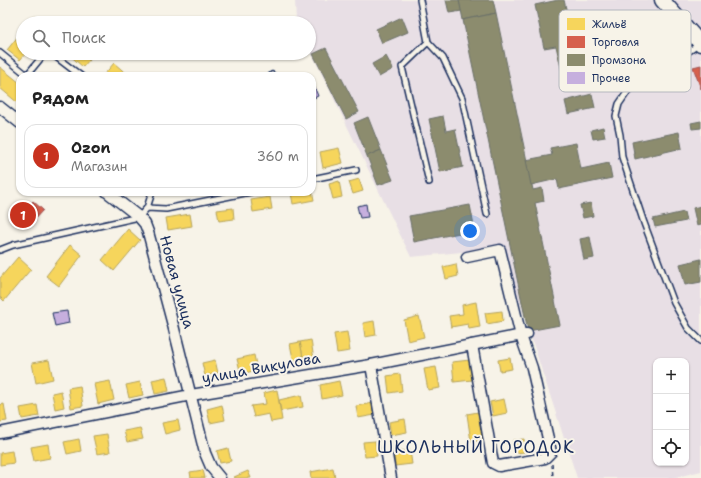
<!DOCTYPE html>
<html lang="ru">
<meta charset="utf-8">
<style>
body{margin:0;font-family:"Shantell Sans",sans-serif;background:#f6f6f6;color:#222}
.controls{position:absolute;right:12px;bottom:12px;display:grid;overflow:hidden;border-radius:8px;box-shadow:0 1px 3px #0004}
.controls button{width:36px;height:36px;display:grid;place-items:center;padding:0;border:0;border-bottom:1px solid #e0e0e0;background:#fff;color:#222;font:20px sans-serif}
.you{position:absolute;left:470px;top:231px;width:14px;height:14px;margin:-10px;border:3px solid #fff;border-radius:50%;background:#1a73e8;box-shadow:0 0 0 6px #1a73e833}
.badge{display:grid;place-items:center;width:26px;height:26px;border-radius:50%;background:#c8321e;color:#fff;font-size:13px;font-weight:700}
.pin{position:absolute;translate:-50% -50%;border:2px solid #fff;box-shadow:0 1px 4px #0006}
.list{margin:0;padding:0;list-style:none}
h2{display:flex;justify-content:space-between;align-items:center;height:52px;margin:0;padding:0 16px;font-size:17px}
h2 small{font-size:13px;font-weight:400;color:#767676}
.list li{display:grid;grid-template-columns:26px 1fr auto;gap:12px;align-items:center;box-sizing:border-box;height:64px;margin:0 8px 8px;padding:0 8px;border:1px solid #e0e0e0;border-radius:12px}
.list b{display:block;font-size:15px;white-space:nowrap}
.list p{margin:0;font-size:13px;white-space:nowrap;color:#767676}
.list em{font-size:13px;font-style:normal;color:#767676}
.icon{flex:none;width:22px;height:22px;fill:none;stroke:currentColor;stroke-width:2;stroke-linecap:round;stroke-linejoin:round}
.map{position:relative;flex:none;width:701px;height:478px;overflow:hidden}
.search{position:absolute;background:#fff;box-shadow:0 1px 3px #0004;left:16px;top:16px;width:300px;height:44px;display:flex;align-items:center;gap:10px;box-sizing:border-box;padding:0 14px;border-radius:22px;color:#767676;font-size:15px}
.panel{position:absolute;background:#fff;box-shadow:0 1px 3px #0004;left:16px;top:72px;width:300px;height:124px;border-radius:12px}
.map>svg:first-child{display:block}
</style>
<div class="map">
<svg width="701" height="478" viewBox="0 0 701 478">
<rect width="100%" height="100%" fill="#f7f3e8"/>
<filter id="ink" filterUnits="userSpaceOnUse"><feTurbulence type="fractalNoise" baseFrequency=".025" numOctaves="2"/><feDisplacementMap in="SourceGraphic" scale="8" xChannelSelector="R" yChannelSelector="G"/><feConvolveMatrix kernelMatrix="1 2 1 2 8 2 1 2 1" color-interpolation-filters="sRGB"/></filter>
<g filter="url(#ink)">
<path fill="#e8dfe5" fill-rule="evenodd" d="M295 0H701V471L673 478H577L502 248 411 257 309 48V23H297L296 21ZM656 361H686V463H656Z"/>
<g fill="#f6d55c" stroke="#b4a35d">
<polygon points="35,16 44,23 29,23"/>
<polygon points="23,30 23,53 26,53 20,60 7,50"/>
<polygon points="67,53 95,53 83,67"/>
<polygon points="114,63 129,76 103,76"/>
<polygon points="0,67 20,83 19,104 0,88"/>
<polygon points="339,148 343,163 323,168 320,152"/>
<polygon points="359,179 363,191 353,194 349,182"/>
<polygon points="339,181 342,197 333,199 329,184"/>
<polygon points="312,190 314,200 293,204 291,193 296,192 312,192"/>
<polygon points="270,197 272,209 253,212 251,200"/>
<polygon points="233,208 234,219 219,221 217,210"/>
<polygon points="190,214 192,226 168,230 166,218"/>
<polygon points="128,229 140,240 114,271 102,260"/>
<polygon points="70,245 82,255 59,286 46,276"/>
<polygon points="18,257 31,269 4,301 0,297 0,278"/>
<polygon points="456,264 458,276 446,279 443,267"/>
<polygon points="476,302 480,327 469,329 468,324 451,327 449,316 463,314 462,305"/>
<polygon points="502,311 503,321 487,324 485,313"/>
<polygon points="419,316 424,337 408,341 404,320"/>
<polygon points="374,321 376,335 365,337 363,323"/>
<polygon points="347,332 350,351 337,353 334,334"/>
<polygon points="311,340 314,360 304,362 300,342"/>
<polygon points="300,342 304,362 294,363 290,344"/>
<polygon points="254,355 257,370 241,374 237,359"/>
<polygon points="510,358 512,369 500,371 498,360"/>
<polygon points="49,360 53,379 36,383 32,363"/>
<polygon points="215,360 218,373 205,376 202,363"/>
<polygon points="470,360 472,380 454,382 452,362"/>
<polygon points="436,367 440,388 428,390 424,369"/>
<polygon points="400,374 402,391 389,393 387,376"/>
<polygon points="166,377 169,391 155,394 152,380"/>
<polygon points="110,381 114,400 98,404 94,384"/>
<polygon points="339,381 342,395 322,399 320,385"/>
<polygon points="140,382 143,395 129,398 126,385"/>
<polygon points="80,386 83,406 71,408 68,388"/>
<polygon points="277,390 282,420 271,422 269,414 254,417 251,406 266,404 264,393"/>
<polygon points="61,391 64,407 55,409 52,393"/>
<polygon points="301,395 303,407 281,411 279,400"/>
<polygon points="504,399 507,413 493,416 490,402"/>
<polygon points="373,403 375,415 358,418 356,406"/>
<polygon points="4,404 7,421 0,422 0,405"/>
<polygon points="37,405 39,416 22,419 20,408"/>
<polygon points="222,405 225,420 210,423 207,409"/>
<polygon points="478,412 483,440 471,442 467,414"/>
<polygon points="405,419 407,432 391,435 389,422"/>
<polygon points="178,420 180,430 165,434 162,423"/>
<polygon points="140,428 143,439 127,442 124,431"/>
<polygon points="107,434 110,452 97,454 93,436"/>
<polygon points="79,439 81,451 67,454 64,442"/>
<polygon points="524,439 525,452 515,453 513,440"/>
<polygon points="375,441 377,456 365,457 363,442"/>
<polygon points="48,444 50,458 34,461 31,447"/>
<polygon points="228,448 231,461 220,463 217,451"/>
<polygon points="410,450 412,464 395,466 394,452"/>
<polygon points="12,451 14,463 0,465 0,453"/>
<polygon points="333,468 335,478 311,478 310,472"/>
<polygon points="203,470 205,478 191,478 190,472"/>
<polygon points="248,471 251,478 234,478 234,477"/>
</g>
<g fill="#d6604d" stroke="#9e5152">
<polygon points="701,65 701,89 693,67"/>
<polygon points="33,201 43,210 30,224 20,216"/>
</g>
<g fill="#8c8c6e" stroke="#6a7069">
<polygon points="446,0 459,0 462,11 449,13"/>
<polygon points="459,0 493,0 496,13 463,20"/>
<polygon points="558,0 564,0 576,52 572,53 579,82 565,85 556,46 544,48 535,5"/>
<polygon points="496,13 533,190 542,188 544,201 535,203 560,325 528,331 463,20"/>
<polygon points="402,17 408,32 382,43 376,29"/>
<polygon points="326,48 359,112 346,119 313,54"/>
<polygon points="386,56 393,69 379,77 372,64"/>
<polygon points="592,94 595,108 568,114 565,101"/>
<polygon points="443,116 446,131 455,129 463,167 440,172 429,119"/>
<polygon points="368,117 381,150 367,156 354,123"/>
<polygon points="701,121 701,128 692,129 691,123"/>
<polygon points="603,127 605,137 593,139 591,130"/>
<polygon points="679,132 682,148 635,159 632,142"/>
<polygon points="576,143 581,169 609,163 612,178 559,189 557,179 531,185 526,160 552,155 550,148"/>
<polygon points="381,150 393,180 378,185 367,156"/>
<polygon points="591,203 593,216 583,218 580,205"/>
<polygon points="470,205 475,230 414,242 409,216"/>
<polygon points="701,206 701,225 697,226 693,208"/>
<polygon points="684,212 686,221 655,227 653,219"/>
<polygon points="590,237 594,258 584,260 580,239"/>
<polygon points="701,259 701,282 685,285 680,264"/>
</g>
<g fill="#c6afde" stroke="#1b2f5e">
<polygon points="312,81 318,96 312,99"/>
<polygon points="366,204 368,217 360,218 357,206"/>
<polygon points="67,311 69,323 55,326 52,313"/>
</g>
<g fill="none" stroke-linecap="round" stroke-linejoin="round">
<g stroke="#1b2f5e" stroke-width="8">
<g id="lane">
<polyline points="420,0 428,42 443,58 462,98 487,214"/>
<polyline points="428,42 402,67 429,182"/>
<polyline points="700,44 628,91 619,104 616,116 620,135 622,157 644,223 674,303 688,328 701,341"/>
<polyline points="0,53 27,75"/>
<polyline points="51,53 81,76"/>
<polyline points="28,76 27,75 45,53"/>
<polyline points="271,76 272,75"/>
<polyline points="312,179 356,170"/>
<polyline points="147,208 152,192"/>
<polyline points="0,250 13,245 139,217 147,208 166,209 250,192"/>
</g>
</g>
<g stroke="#1b2f5e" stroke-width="13">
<g id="street">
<polyline points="0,107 20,123"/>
<polyline points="107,192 139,217 145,224 148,232 173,325 205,453 211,467 220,478"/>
<polyline points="467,257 500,250 521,336 532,368 551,452 545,458 499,466 493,463 472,345"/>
<polyline points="371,365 391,478"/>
<polyline points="0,433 191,395 371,365 527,334"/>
</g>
</g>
<g stroke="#1b2f5e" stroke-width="17">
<polyline id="secondary" points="662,0 701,44"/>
</g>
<polyline stroke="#1b2f5e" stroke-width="1.5" stroke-dasharray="4 3" stroke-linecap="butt" points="552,464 553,478"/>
<use href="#lane" stroke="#f7f3e8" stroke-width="5"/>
<use href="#street" stroke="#f7f3e8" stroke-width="10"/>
<use href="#secondary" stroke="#f7f3e8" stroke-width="14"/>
</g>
</g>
<g text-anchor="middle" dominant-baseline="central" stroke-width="4" stroke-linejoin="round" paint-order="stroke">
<g font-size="15" fill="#1b2f5e" stroke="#f7f3e8">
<text transform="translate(177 282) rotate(75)">Новая улица</text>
<text transform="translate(261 368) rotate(-10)">улица Викулова</text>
</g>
<g font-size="17" letter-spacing="1" fill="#1b2f5e" stroke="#f7f3e8">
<text x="476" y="447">ШКОЛЬНЫЙ ГОРОДОК</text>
</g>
</g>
<rect x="559" y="10" width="132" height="82" rx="6" fill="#f7f3e8" stroke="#b5b8bf" stroke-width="1"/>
<rect x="567" y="18" width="18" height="12" fill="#f6d55c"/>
<rect x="567" y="36" width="18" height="12" fill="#d6604d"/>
<rect x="567" y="54" width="18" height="12" fill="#8c8c6e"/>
<rect x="567" y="72" width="18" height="12" fill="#c6afde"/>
<g font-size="11" fill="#1b2f5e">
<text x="592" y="28">Жильё</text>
<text x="592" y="46">Торговля</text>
<text x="592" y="64">Промзона</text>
<text x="592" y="82">Прочее</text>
</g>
</svg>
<div class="controls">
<button>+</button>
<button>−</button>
<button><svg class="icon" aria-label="locate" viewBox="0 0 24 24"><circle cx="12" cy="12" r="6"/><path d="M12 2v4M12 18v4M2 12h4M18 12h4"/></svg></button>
</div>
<div class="you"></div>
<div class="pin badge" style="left:23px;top:215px">1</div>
<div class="search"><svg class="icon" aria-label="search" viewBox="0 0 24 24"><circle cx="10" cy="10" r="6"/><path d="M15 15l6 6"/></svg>Поиск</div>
<section class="panel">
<h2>Рядом<small></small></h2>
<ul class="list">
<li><span class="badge">1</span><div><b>Ozon</b><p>Магазин</p></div><em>360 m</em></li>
</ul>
</section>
</div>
